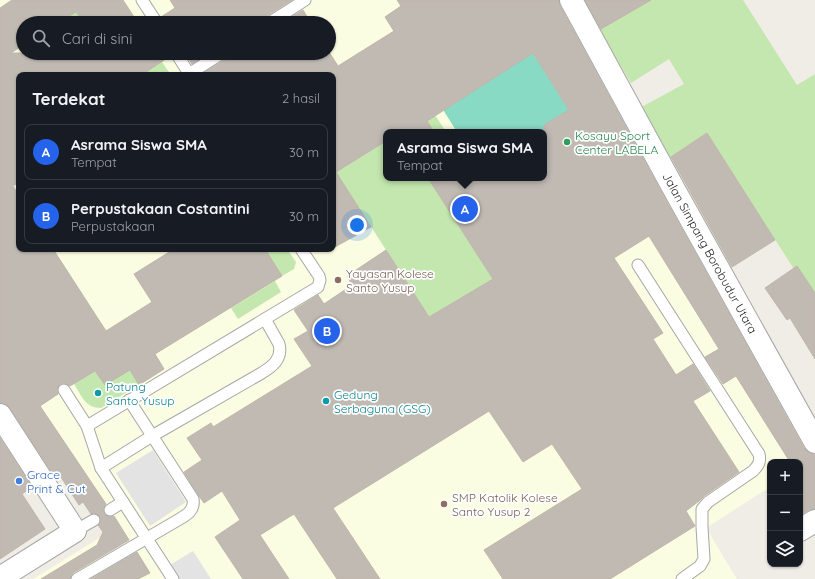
<!DOCTYPE html>
<html lang="id">
<meta charset="utf-8">
<style>
body{margin:0;font-family:Quicksand,sans-serif;background:#242831;color:#f1f3f6}
.controls{position:absolute;right:12px;bottom:12px;display:grid;overflow:hidden;border-radius:8px;box-shadow:0 1px 3px #0004}
.controls button{width:36px;height:36px;display:grid;place-items:center;padding:0;border:0;border-bottom:1px solid #363941;background:#171b24;color:#f1f3f6;font:20px sans-serif}
.you{position:absolute;left:357px;top:225px;width:14px;height:14px;margin:-10px;border:3px solid #fff;border-radius:50%;background:#1a73e8;box-shadow:0 0 0 6px #1a73e833}
.badge{display:grid;place-items:center;width:26px;height:26px;border-radius:50%;background:#2563eb;color:#fff;font-size:13px;font-weight:700}
.pin{position:absolute;translate:-50% -50%;border:2px solid #fff;box-shadow:0 1px 4px #0006}
.popup{position:absolute;left:383px;top:129px;width:164px;height:52px;box-sizing:border-box;display:grid;place-content:center;border-radius:8px;background:#171b24;filter:drop-shadow(0 1px 3px #0005);font-size:13px;white-space:nowrap;color:#9ea1a6}
.popup b{font-size:15px;color:#f1f3f6}
.popup::after{content:'';position:absolute;left:50%;top:100%;margin-left:-8px;border:8px solid transparent;border-top-color:#171b24}
.list{margin:0;padding:0;list-style:none}
h2{display:flex;justify-content:space-between;align-items:center;height:52px;margin:0;padding:0 16px;font-size:17px}
h2 small{font-size:13px;font-weight:400;color:#9ea1a6}
.list li{display:grid;grid-template-columns:26px 1fr auto;gap:12px;align-items:center;box-sizing:border-box;height:56px;margin:0 8px 8px;padding:0 8px;border:1px solid #363941;border-radius:8px}
.list b{display:block;font-size:15px;white-space:nowrap}
.list p{margin:0;font-size:13px;white-space:nowrap;color:#9ea1a6}
.list em{font-size:13px;font-style:normal;color:#9ea1a6}
.icon{flex:none;width:22px;height:22px;fill:none;stroke:currentColor;stroke-width:2;stroke-linecap:round;stroke-linejoin:round}
.map{position:relative;flex:none;width:815px;height:579px;overflow:hidden}
.search{position:absolute;background:#171b24;box-shadow:0 1px 3px #0004;left:16px;top:16px;width:320px;height:44px;display:flex;align-items:center;gap:10px;box-sizing:border-box;padding:0 14px;border-radius:22px;color:#9ea1a6;font-size:15px}
.panel{position:absolute;background:#171b24;box-shadow:0 1px 3px #0004;left:16px;top:72px;width:320px;height:180px;border-radius:8px}
.map>svg:first-child{display:block}
</style>
<div class="map">
<svg width="815" height="579" viewBox="0 0 815 579">
<rect width="100%" height="100%" fill="#f0ede6"/>
<path fill="#fafde1" fill-rule="evenodd" d="M0 0H500L790 462H770V487L706 528 737 579H33L114 529 87 487 73 496 0 385ZM23 23H329V53H23ZM19 75H333V249H19ZM386 132H544V178H386Z"/>
<g fill="#c4e7af">
<polygon points="631,0 743,0 797,85 815,74 815,302 707,133 665,161 636,110 684,84 669,59 631,83 599,30 636,8"/>
<polygon points="76,12 84,23 58,23"/>
<polygon points="162,62 171,75 149,75 147,72"/>
<polygon points="414,82 446,132 434,132 405,87"/>
<polygon points="386,141 386,178 428,178 493,279 429,317 336,172"/>
<polygon points="265,249 287,249 296,262 294,269 282,276"/>
<polygon points="275,281 281,292 238,319 231,308"/>
<path d="M130 370 139 385 101 408C85 408 82 396 74 384L95 371 105 385Z"/>
</g>
<polygon fill="#89dac4" points="410,0 531,50 648,235 559,293 544,178 544,132 457,132 385,17"/>
<g fill="#e3e3e3">
<polygon points="153,450 186,502 150,526 116,473"/>
<polygon points="193,551 211,579 179,579 170,565"/>
</g>
<g fill="#c0bab3" stroke="#c0b6a9">
<polygon points="12,0 123,0 138,23 84,23 76,12 58,23 23,23 23,45 11,53 169,53 170,56 142,75 19,75 19,182 13,186 19,196 19,249 53,249 106,331 152,302 134,274 174,249 265,249 282,276 155,354 164,369 139,385 130,370 105,385 95,371 70,386 64,383 60,384 57,390 58,394 40,406 106,504 103,510 104,514 110,517 114,516 129,540 73,573 70,579 41,579 97,545 103,532 98,525 101,520 100,517 97,514 91,514 83,502 79,505 57,471 53,474 10,408 6,404 0,403 0,8"/>
<polygon points="170,0 292,0 265,17 262,23 164,23 161,17 175,8"/>
<polygon points="397,0 559,0 560,6 664,197 804,448 808,452 815,455 815,509 809,510 800,515 800,486 803,484 800,478 800,462 790,462 736,376 723,384 705,357 719,349 649,236 614,258 663,333 653,339 676,375 693,364 710,391 693,401 739,472 704,496 699,501 686,511 695,526 610,579 503,579 484,550 582,489 552,444 523,462 489,411 333,508 380,579 337,579 294,514 260,535 289,579 243,579 215,537 240,520 222,491 204,503 199,496 184,472 202,460 187,438 211,423 213,427 312,366 294,339 308,331 294,310 318,295 324,304 352,285 347,276 386,250 429,317 493,279 428,178 544,178 544,125 569,110 533,53 427,121 434,132 386,132 386,141 336,172 371,227 333,248 333,75 200,75 226,59 229,53 329,53 329,52 338,66 394,31 385,17 401,6"/>
<polygon points="585,0 651,0 601,29"/>
<polygon points="303,10 311,23 282,23"/>
<polygon points="185,53 209,53 192,64"/>
<polygon points="707,133 775,240 732,267 671,157"/>
<polygon points="797,266 815,293 815,359 790,318 787,320 765,288"/>
<polygon points="0,438 32,487 22,494 45,529 0,559"/>
<polygon points="137,552 150,573 138,579 91,579"/>
</g>
<g fill="none" stroke-linecap="round" stroke-linejoin="round">
<g stroke="#a6a6a6" stroke-width="13">
<g id="service">
<polyline points="142,0 157,23"/>
<polyline points="269,23 305,0"/>
<polyline points="176,53 190,75"/>
<polyline points="189,74 222,53"/>
<path d="M638 265 759 454C761 462 758 466 753 471L708 502 702 509V527L704 559 700 566 682 579"/>
<polyline points="64,390 87,426 101,468 173,579"/>
<polyline points="87,426 318,287 320,280 319,276 301,249"/>
<path d="M101 468 152 436 260 374C272 367 283 359 279 344L265 319"/>
<polyline points="110,510 123,502"/>
<polyline points="75,531 94,520"/>
<path d="M77 579 178 520C187 515 195 510 193 499L129 400"/>
</g>
</g>
<g stroke="#a6a6a6" stroke-width="24">
<g id="minor">
<polyline points="571,0 675,191 815,442"/>
<polyline points="0,415 75,531 0,578"/>
<polyline points="800,530 815,521"/>
</g>
</g>
<use href="#service" stroke="#fff" stroke-width="11"/>
<use href="#minor" stroke="#fff" stroke-width="22"/>
</g>
<circle fill="#2e9e5b" stroke="#fff" stroke-width="1.5" cx="567" cy="142" r="4"/>
<g fill="#8d6e63" stroke="#fff" stroke-width="1.5">
<circle cx="338" cy="280" r="4"/>
<circle cx="444" cy="504" r="4"/>
</g>
<g fill="#0f9aa8" stroke="#fff" stroke-width="1.5">
<circle cx="98" cy="393" r="4"/>
<circle cx="326" cy="401" r="4"/>
</g>
<circle fill="#3f7fe0" stroke="#fff" stroke-width="1.5" cx="19" cy="481" r="4"/>
<g text-anchor="middle" dominant-baseline="central" stroke-width="3.5" stroke-linejoin="round" paint-order="stroke">
<g font-size="12" fill="#27864d" stroke="#fff" text-anchor="start">
<text x="575" y="135">Kosayu Sport<tspan x="575" dy="14">Center LABELA</tspan></text>
</g>
<g font-size="12" fill="#1f1f1f" stroke="#fff">
<text transform="translate(710 253) rotate(61)">Jalan Simpang Borobudur Utara</text>
</g>
<g font-size="12" fill="#785e54" stroke="#fff" text-anchor="start">
<text x="346" y="273">Yayasan Kolese<tspan x="346" dy="14">Santo Yusup</tspan></text>
<text x="452" y="497">SMP Katolik Kolese<tspan x="452" dy="14">Santo Yusup 2</tspan></text>
</g>
<g font-size="12" fill="#0d838f" stroke="#fff" text-anchor="start">
<text x="106" y="386">Patung<tspan x="106" dy="14">Santo Yusup</tspan></text>
<text x="334" y="394">Gedung<tspan x="334" dy="14">Serbaguna (GSG)</tspan></text>
</g>
<g font-size="12" fill="#366cbe" stroke="#fff" text-anchor="start">
<text x="27" y="474">Grace<tspan x="27" dy="14">Print &amp; Cut</tspan></text>
</g>
</g>
</svg>
<div class="controls">
<button>+</button>
<button>−</button>
<button><svg class="icon" aria-label="layers" viewBox="0 0 24 24"><path d="M12 4l9 5-9 5-9-5zM3 14l9 5 9-5"/></svg></button>
</div>
<div class="you"></div>
<div class="pin badge" style="left:465px;top:209px">A</div>
<div class="popup"><b>Asrama Siswa SMA</b>Tempat</div>
<div class="pin badge" style="left:327px;top:331px">B</div>
<div class="search"><svg class="icon" aria-label="search" viewBox="0 0 24 24"><circle cx="10" cy="10" r="6"/><path d="M15 15l6 6"/></svg>Cari di sini</div>
<section class="panel">
<h2>Terdekat<small>2 hasil</small></h2>
<ul class="list">
<li><span class="badge">A</span><div><b>Asrama Siswa SMA</b><p>Tempat</p></div><em>30 m</em></li>
<li><span class="badge">B</span><div><b>Perpustakaan Costantini</b><p>Perpustakaan</p></div><em>30 m</em></li>
</ul>
</section>
</div>
